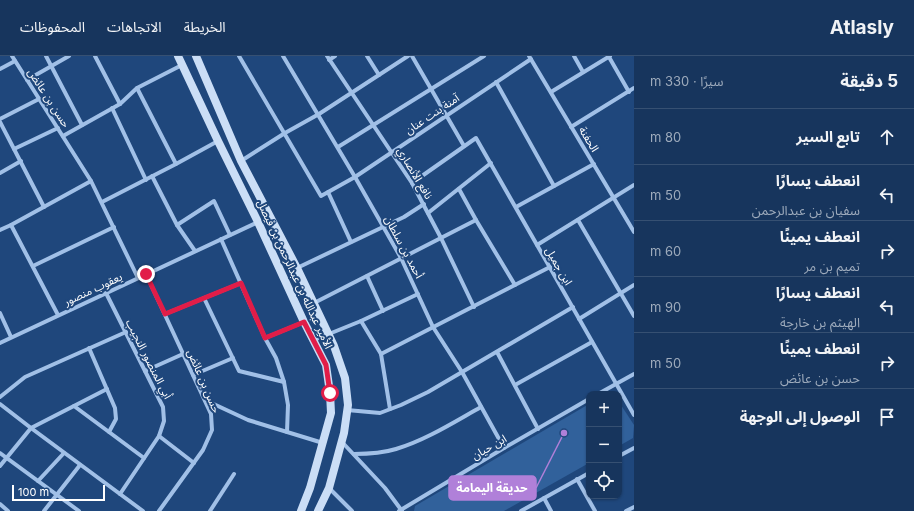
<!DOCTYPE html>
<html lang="ar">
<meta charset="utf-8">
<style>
body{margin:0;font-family:Inter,"Noto Sans Arabic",sans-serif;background:#244066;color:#f1f3f6;direction:rtl}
.controls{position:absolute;right:12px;bottom:12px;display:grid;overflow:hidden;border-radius:8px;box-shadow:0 1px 3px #0004}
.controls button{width:36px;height:36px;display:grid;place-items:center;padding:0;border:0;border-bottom:1px solid #365072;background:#17355d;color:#f1f3f6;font:20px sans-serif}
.scale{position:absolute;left:12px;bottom:10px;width:93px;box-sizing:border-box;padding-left:4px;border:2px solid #fff;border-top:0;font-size:11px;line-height:14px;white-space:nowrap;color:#fff;-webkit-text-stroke:3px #1f477c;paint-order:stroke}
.stop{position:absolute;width:12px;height:12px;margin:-9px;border:3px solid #e11d48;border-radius:50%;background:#fff}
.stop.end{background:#e11d48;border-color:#fff;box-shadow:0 1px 4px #0008}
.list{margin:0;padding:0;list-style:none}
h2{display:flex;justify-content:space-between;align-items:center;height:52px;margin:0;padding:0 16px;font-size:17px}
h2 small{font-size:13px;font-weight:400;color:#9eabbc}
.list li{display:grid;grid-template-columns:26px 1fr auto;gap:12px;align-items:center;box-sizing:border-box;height:56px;padding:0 16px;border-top:1px solid #365072}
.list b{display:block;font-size:15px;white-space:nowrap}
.list p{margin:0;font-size:13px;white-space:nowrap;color:#9eabbc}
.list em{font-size:13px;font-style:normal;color:#9eabbc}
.icon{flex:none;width:22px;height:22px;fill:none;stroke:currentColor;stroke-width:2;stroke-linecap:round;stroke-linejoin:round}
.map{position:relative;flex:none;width:634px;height:455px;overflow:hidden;direction:ltr}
header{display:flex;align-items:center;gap:24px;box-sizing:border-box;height:56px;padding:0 20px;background:#17355d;border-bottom:1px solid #365072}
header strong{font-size:19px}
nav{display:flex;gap:22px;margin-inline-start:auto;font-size:14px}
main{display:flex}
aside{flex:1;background:#17355d}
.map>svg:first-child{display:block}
</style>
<header>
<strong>Atlasly</strong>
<nav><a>الخريطة</a><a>الاتجاهات</a><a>المحفوظات</a></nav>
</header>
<main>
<aside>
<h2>5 دقيقة<small>سيرًا · 330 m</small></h2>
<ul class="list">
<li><svg class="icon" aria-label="ahead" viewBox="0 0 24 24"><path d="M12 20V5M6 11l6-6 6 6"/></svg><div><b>تابع السير</b></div><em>80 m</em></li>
<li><svg class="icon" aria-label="left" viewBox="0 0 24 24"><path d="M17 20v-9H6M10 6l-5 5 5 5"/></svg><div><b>انعطف يسارًا</b><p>سفيان بن عبدالرحمن</p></div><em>50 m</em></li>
<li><svg class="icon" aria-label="right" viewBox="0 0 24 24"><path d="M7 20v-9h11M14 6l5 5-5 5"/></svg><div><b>انعطف يمينًا</b><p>تميم بن مر</p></div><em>60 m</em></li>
<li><svg class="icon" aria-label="left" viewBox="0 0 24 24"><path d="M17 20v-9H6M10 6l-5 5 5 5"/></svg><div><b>انعطف يسارًا</b><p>الهيثم بن خارجة</p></div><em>90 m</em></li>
<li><svg class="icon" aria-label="right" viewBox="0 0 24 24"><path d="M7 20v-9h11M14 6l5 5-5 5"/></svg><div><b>انعطف يمينًا</b><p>حسن بن عائض</p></div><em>50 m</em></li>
<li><svg class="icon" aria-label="arrive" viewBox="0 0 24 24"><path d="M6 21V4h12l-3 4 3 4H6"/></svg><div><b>الوصول إلى الوجهة</b></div></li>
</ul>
</aside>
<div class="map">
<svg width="634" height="455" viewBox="0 0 634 455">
<rect width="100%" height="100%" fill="#1f477c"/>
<g fill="#31619b">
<polygon points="619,346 634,369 633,382 619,390"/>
<polygon points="589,348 589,407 504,455 414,455 415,450"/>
</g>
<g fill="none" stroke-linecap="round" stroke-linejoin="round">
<g stroke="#a1c0e7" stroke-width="4">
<polyline points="12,0 91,125 138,222"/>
<polyline points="46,0 82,69"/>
<polyline points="95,0 120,48"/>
<polyline points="239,0 321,140 355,121 531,3"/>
<polyline points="283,0 355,121 401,202 433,271 462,316 504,392"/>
<polyline points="327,0 412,127 441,182 474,251"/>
<polyline points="367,0 379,19"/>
<polyline points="412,0 464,90"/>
<polyline points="529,0 634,176"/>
<polyline points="574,0 583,16"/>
<polyline points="609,1 629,36"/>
<polyline points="329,4 335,0"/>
<polyline points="0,13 15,5"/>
<polyline points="27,24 69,0"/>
<polyline points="496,26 554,130"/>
<polyline points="137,32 176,108"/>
<polyline points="551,36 610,0"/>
<polyline points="112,52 146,124"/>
<polyline points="0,63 39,43"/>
<polyline points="0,66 44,151"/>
<polyline points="571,71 634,32"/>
<polyline points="63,80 120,48 137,32 182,9"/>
<polyline points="338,91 484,0"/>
<polyline points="14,93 58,72"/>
<polyline points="241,105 285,77 319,58 408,0"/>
<polyline points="0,117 21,105"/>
<polyline points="152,120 177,169"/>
<polyline points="412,127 476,82 634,359"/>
<polyline points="459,133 476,164 515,229"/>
<polyline points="328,136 351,186"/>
<polyline points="102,146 176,108 218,85"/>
<polyline points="516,151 594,108"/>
<polyline points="428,157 491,107"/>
<polyline points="578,164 634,260"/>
<polyline points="11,169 58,259"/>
<polyline points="0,174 11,169 91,125"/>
<polyline points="221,183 265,282 276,302 284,326 288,349 287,376"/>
<polyline points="537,189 634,129"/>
<polyline points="195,195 177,169 214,145 230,179"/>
<polyline points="33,210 114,171"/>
<polyline points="297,212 404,161 424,148"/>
<polyline points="146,218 211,358 212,374 203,394 159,455"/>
<polyline points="367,220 383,255"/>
<polyline points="106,237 163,351 164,365 159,380 120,438"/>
<polyline points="204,242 239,315 284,326"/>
<polyline points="314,247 476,164"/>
<polyline points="0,257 11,281"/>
<polyline points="165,258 241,227"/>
<polyline points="579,263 634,229"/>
<polyline points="361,265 381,298 390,353"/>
<polyline points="265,282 304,266"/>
<polyline points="314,284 361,265 418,238"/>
<polyline points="0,287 258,166"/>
<polyline points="89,292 115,352 116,363 109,376"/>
<polyline points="497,296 538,373"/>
<polyline points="381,298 550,211"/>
<polyline points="145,315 183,298"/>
<polyline points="193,319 233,302"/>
<polyline points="515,329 592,286"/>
<polyline points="598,338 634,318"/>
<polyline points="0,341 25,321 126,276"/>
<polyline points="205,344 248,364 323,387"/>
<polyline points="0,348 31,372 143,455"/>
<polyline points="74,350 144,402"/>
<polyline points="347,354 380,357 401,349 428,336 573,251"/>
<polyline points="159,380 194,407"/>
<polyline points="342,386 385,432 402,455"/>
<polyline points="0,397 79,455"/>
<path d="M354 398C368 398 383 397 396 393 426 384 454 366 481 351"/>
<polyline points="619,400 634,392"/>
<polyline points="0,410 31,372 107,333"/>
<polyline points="577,423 595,455"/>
<polyline points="38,425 64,397"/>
<polyline points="329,432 352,455"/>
<polyline points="544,442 551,455"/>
<polyline points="0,448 8,455"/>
<polyline points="44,455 80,409"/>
<polyline points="210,455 234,418"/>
<polyline points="399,455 504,392 589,343"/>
<polyline points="521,455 589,417"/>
<polyline points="626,455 634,451"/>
</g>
<g stroke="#cbdef6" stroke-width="8">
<polyline points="178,0 218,85 258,166 304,266 326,309 330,337 331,357 310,432 301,455"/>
<polyline points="196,0 241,105 297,212 334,290 345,322 348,349 344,377 329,432 318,455"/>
</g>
</g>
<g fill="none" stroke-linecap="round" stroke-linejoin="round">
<polyline stroke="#e11d48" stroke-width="5" points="146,218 165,258 241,227 265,282 304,266 326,309 330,337"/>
</g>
<g text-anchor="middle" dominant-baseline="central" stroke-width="4" stroke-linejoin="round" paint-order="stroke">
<g font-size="11" fill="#fff" stroke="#1f477c">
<text transform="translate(49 42) rotate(57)">حسن بن عائض</text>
<text transform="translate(432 58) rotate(-34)">آمنة بنت عنان</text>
<text transform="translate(589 83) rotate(59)">الحفنة</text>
<text transform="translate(415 117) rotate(59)">نافع الأنصاري</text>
<text transform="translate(404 191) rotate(62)">أحمد بن سلطان</text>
<text transform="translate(559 210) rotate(60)">ابن جميل</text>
<text transform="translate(295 218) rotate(65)">الأمير عبدالله بن عبدالرحمن بن فيصل</text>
<text transform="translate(93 233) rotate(-25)">يعقوب منصور</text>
<text transform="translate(149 303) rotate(63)">أبي المنصور النجيب</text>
<text transform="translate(204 325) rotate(67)">حسن بن عائض</text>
<text transform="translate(489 391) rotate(-30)">ابن حيان</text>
</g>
</g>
<path fill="none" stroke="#b080d9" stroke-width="1.5" d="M564 377L536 432"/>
<circle fill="#b080d9" stroke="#1f477c" stroke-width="1.5" cx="564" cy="377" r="4"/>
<rect fill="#b080d9" stroke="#b080d9" stroke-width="1.5" x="449" y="420" width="87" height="24" rx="4"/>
<g font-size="12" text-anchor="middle" font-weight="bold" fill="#fff">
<text x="492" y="436">حديقة اليمامة</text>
</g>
</svg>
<div class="controls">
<button>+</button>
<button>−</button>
<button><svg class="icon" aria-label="locate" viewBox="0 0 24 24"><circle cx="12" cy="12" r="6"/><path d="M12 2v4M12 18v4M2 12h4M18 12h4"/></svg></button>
</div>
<div class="scale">100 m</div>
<div class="stop" style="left:330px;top:337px"></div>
<div class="stop end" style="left:146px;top:218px"></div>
</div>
</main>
